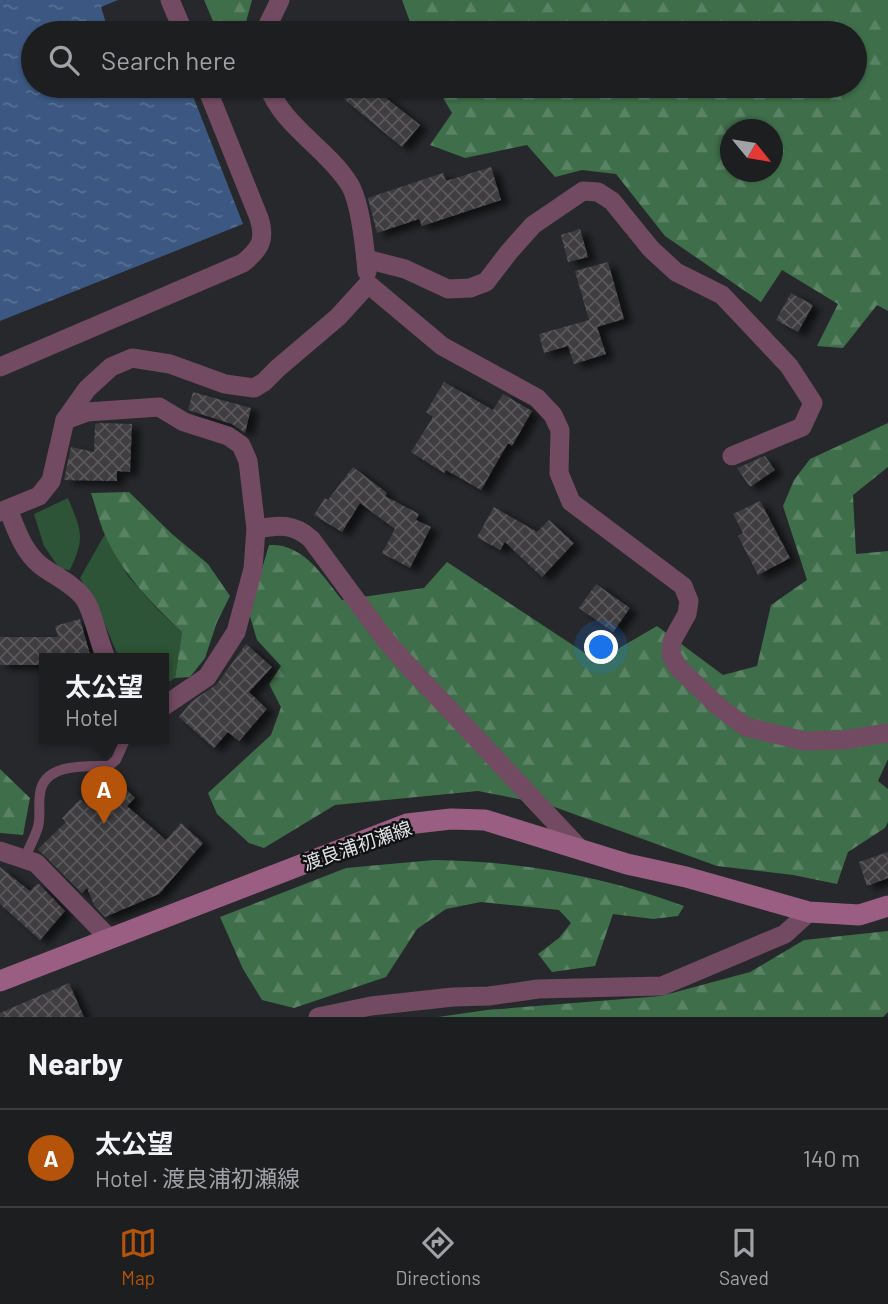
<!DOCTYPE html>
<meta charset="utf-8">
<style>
body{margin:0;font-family:Barlow,"Noto Sans JP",sans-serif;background:#292b2d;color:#f1f3f6}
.compass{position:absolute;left:720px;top:119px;width:63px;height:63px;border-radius:50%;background:#1c1e20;box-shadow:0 2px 5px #0004;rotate:120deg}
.you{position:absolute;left:602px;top:648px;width:24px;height:24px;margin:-18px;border:5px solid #fff;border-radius:50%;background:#1a73e8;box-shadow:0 0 0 10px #1a73e833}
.badge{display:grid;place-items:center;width:46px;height:46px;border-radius:50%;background:#b45309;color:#fff;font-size:23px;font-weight:700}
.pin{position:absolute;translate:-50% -58px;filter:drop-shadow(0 2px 4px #0008)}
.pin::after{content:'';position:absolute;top:37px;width:24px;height:21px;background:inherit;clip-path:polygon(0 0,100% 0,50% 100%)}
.popup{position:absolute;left:39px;top:653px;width:130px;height:91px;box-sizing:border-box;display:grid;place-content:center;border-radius:0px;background:#1c1e20;filter:drop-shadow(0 2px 5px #0005);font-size:23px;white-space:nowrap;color:#a0a2a5}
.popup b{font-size:26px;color:#f1f3f6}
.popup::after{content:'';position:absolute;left:50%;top:100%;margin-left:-14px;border:14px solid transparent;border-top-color:#1c1e20}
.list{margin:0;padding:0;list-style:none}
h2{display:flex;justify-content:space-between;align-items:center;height:91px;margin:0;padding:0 28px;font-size:30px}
h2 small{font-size:23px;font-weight:400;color:#a0a2a5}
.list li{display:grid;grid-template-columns:46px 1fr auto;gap:21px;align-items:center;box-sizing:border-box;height:98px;padding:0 28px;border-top:2px solid #3a3c3e}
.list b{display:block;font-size:26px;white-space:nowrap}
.list p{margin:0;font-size:23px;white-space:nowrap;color:#a0a2a5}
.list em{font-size:23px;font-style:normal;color:#a0a2a5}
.icon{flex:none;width:38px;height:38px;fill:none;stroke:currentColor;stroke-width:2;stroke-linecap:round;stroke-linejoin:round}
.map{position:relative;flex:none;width:888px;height:1017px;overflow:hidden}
.search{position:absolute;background:#1c1e20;box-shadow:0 2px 5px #0004;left:21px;right:21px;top:21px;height:77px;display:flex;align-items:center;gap:18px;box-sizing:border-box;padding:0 24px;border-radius:38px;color:#a0a2a5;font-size:26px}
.sheet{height:189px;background:#1c1e20}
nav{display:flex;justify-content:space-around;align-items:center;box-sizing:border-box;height:98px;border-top:2px solid #3a3c3e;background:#1c1e20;font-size:19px;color:#a0a2a5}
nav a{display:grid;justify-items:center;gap:4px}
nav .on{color:#b45309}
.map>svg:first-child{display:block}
</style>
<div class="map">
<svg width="888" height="1017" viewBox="0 0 888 1017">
<defs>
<pattern id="forest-firs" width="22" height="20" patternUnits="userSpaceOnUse" patternTransform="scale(1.75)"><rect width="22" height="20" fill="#3f6e4a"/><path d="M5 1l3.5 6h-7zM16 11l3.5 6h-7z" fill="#5a8264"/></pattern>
<pattern id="water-ripples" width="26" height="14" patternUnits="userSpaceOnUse" patternTransform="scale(1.75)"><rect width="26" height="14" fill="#3c5882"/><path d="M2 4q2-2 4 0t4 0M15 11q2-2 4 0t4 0" fill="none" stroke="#587094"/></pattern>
<pattern id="building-cross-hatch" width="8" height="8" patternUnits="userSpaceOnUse" patternTransform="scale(1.75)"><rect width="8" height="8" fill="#3f3d40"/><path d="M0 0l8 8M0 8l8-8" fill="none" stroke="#5a595b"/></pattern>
<filter id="shadow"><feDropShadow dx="8" dy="4.5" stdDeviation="3.5" flood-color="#0009"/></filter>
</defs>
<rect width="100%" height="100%" fill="#26282b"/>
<g fill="#2d5436">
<path d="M68 498C81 531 86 536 70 570L60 569 44 546 34 514Z"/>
<polygon points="105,534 128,576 159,611 182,632 175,678 164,685 164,658 119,658 98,608 80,578"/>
</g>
<g fill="url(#forest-firs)" fill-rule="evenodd">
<polygon points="204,0 252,0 243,33 218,33"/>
<path d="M402 0H888V311L877 305 843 348 817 346 838 304 782 270 761 302 665 236 616 174 582 170 555 177 527 145 465 158 430 145 452 113 436 86H855V33H414ZM730 130H772V172H730Z"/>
<path d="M888 423V467L853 495 856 554 888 551V759L878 781 888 789V822L885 828 848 852 837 884 793 875 717 866 549 805 478 791 335 805 264 848 249 843 217 814 208 793 271 735 281 707 269 684 281 666 257 640 249 613 269 545C303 543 322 575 342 600L424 588 447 562 597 661 657 626 723 675 757 666 771 605 807 580 783 506 794 480 810 459Z"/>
<path d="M129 492 172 534 208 564 230 596 217 622 205 658 190 677 175 678 182 632C151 603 122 573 105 535 99 522 96 507 91 493Z"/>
<polygon points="0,769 30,798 23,835 0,833"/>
<path d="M434 860C519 861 604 876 684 906L678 916 653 919 613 914 595 966 552 972 538 954 559 938 571 923 559 910 481 902 446 909 417 929 386 977 294 1008 262 1000 243 969 220 917 346 868Z"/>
<polygon points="888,931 888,1012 883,1017 438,1017 487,1010 661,996 750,972 804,940"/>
</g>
<polygon fill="url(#water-ripples)" points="0,0 118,0 101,7 109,33 33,33 33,86 189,86 243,224 0,321"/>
<g fill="url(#building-cross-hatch)" filter="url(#shadow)">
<polygon points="355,86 371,86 420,125 402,147 344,99"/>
<polygon points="491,167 501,200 422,226 419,219 377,233 368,198 443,173 446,181"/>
<polygon points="580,229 588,257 568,262 561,235"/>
<polygon points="608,262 624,319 597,327 606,354 574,364 568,346 544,353 539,334 589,320 575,271"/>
<polygon points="791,293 813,305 798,332 776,320"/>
<polygon points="444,382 493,410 503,394 532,411 512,446 508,443 481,490 446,470 444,473 411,452 433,417 426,412"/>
<polygon points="193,392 251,408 245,433 232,424 188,410"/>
<polygon points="100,423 132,424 130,472 117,471 117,481 64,480 71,447 94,452 95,424"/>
<polygon points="765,456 775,470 750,487 737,468"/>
<polygon points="353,467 387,493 385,496 419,514 416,520 431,527 410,568 382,553 395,529 360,503 342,532 314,515 325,498 328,500"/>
<polygon points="760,501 790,558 758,575 738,536 743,533 733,514"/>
<polygon points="494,507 537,532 549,520 574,543 542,577 505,542 500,550 477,537"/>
<polygon points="596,584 630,608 613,632 579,608"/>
<polygon points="80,619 91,658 45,658 45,665 0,665 0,637 58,637 55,626"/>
<polygon points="246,644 272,667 249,692 267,709 239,741 228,732 214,748 179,717 191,702 217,684"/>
<polygon points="120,783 135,798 127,806 166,840 181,823 203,843 159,894 105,917 94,905 87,888 82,893 38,849 66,822 62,818 80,799 90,808 97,799 101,802"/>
<polygon points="888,852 888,878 867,886 859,862"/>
<polygon points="0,867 30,891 38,883 65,911 40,940 0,904"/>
<polygon points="69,983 84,1017 0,1017 0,1013"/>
</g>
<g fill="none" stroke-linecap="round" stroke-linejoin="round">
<path stroke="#724b62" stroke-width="10" d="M25 857C29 848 35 837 38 827 41 816 38 804 40 794 43 763 86 766 109 766L116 760 126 738"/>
<g stroke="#724b62" stroke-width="19">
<polyline points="170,0 184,33"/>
<polyline points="264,33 280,0"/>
<path d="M268 86C283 126 325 147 348 182 361 200 365 250 367 272"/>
<polyline points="366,259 405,269 448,289 470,288 486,282 509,252 533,225 583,191 598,192 612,201 651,249 676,272 722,295 789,366 813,403 802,427 732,456"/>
<path d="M0 367 243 263C260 249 266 240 259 218L206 86"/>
<polyline points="65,420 87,412 159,407 184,422 228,436 241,445 248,461 256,529 253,569 236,632 207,677 164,706"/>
<path d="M8 509C16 529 23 551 40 565 54 576 72 583 83 597 93 609 98 641 106 658"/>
<polyline points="0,512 39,496 51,481 65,420 87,389 111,367 132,358 170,364 225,384 254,388 264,382 278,368 338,317 368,284 442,346 537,398 553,415 560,430 559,473 571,502 683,586 689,601 687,614 672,641 671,655 678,667 718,706 746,727 804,741 843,740 888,733"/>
<path d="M256 529C279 525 293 523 311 539L384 638 403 660 582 851"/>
<polyline points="0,851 36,863 109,938"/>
<polyline points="318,1017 371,1006 453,997 489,996 538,989 662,986 785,934 809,912"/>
</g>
<polyline stroke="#9b5e83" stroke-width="21" points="0,981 407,824 451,819 485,820 627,864 686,877 809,912 859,915 888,906"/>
</g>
<g text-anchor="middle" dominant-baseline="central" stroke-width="5" stroke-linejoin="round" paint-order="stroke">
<g font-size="19" fill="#e1e2e4" stroke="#101112">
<text transform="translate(357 845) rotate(-19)">渡良浦初瀬線</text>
</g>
</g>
</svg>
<svg class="compass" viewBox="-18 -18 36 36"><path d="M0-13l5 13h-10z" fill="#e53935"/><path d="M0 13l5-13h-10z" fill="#a0a2a5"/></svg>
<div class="you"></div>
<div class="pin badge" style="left:104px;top:824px">A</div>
<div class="popup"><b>太公望</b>Hotel</div>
<div class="search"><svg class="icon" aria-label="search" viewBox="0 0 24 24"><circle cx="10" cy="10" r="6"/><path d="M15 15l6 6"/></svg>Search here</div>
</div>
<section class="sheet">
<h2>Nearby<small></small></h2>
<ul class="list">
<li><span class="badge">A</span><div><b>太公望</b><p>Hotel · 渡良浦初瀬線</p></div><em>140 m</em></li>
</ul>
</section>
<nav>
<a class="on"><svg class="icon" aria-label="map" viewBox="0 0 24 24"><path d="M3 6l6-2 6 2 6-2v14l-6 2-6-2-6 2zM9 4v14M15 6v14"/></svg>Map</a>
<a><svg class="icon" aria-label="directions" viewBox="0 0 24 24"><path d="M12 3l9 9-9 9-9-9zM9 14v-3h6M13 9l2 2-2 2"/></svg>Directions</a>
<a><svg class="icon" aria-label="saved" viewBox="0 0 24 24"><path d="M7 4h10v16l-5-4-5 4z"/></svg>Saved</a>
</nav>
